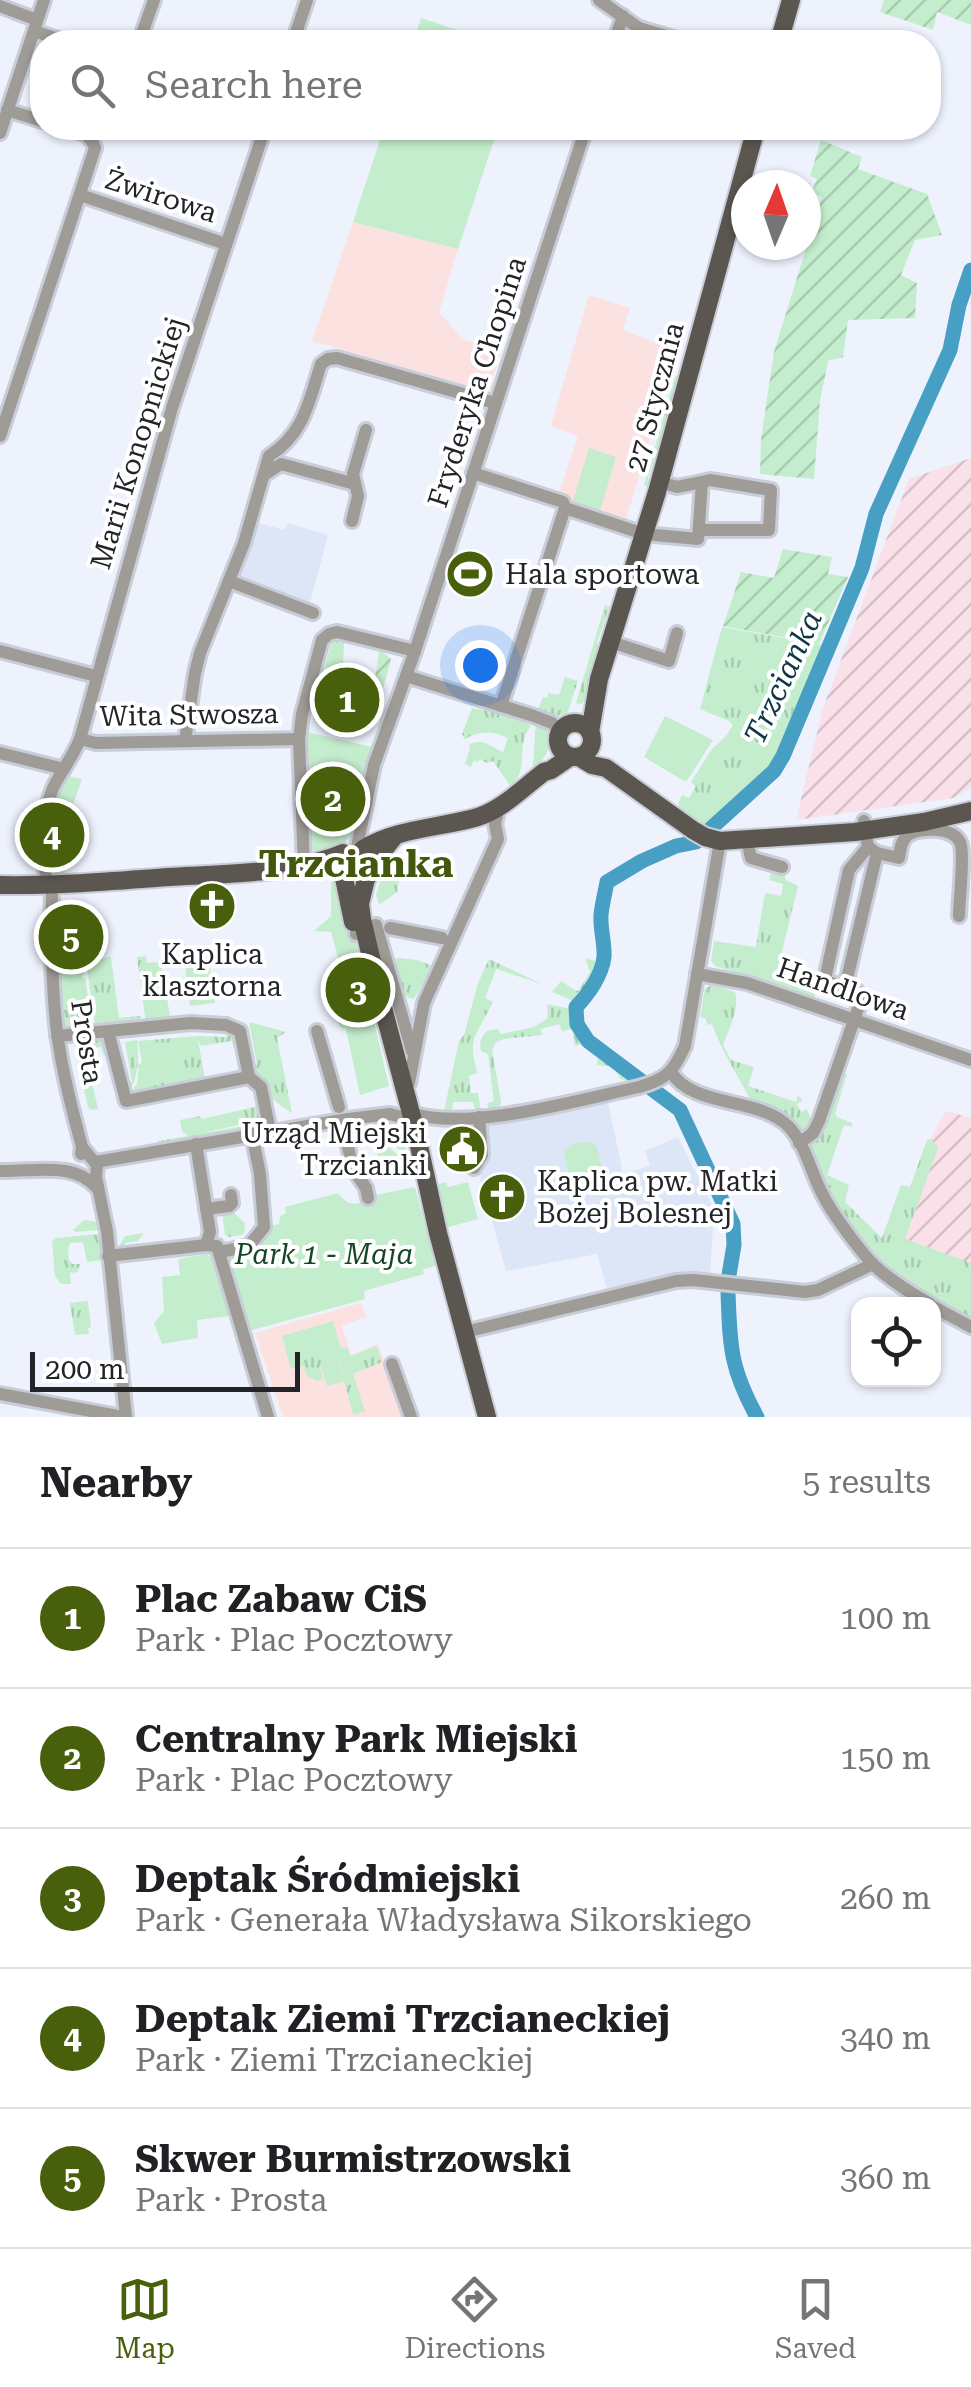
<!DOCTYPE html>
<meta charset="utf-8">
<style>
body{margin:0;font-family:"Roboto Serif",serif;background:#f2f2f2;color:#202124}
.controls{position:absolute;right:30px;bottom:30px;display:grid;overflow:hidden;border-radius:20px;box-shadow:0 2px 8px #0004}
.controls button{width:90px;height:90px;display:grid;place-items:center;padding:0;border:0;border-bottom:2px solid #e0e0e0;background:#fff;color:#202124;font:50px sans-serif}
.compass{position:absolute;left:731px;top:170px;width:90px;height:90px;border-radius:50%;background:#fff;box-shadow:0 2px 8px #0004;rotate:2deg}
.scale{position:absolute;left:30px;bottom:25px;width:270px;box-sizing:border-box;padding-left:10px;border:5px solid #222428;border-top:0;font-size:28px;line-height:35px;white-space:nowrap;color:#222428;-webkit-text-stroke:8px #fff;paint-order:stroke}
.you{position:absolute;left:480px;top:665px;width:35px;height:35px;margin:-25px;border:8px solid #fff;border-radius:50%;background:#1a73e8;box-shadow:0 0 0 15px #1a73e833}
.badge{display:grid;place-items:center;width:65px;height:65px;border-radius:50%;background:#485f0b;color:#fff;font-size:32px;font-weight:700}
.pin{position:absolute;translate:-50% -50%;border:5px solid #fff;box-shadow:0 2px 10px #0006}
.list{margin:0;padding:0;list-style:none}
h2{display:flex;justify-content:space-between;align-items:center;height:130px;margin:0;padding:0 40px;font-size:42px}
h2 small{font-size:32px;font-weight:400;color:#757577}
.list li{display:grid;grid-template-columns:65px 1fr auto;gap:30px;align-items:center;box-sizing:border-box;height:140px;padding:0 40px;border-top:2px solid #e0e0e0}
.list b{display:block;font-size:38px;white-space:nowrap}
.list p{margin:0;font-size:32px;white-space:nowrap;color:#757577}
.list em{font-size:32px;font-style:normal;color:#757577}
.icon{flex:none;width:55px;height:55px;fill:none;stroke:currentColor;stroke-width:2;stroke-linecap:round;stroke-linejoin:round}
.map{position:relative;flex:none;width:971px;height:1417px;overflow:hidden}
.search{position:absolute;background:#fff;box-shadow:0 2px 8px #0004;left:30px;right:30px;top:30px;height:110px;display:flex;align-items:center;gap:25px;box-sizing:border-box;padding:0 35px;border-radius:40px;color:#757577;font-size:38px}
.sheet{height:830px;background:#fff}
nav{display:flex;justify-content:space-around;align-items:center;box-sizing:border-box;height:140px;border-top:2px solid #e0e0e0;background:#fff;font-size:28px;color:#757577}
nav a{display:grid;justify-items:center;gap:5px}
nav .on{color:#485f0b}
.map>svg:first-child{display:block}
</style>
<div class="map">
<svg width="971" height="1417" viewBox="0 0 971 1417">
<defs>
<pattern id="industrial-furrows" width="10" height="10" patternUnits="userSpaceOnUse" patternTransform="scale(2.5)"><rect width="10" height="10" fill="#fae0e8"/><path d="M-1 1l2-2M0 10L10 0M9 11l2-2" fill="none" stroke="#d6c0c7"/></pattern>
<pattern id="grass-tufts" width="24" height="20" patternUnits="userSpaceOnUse" patternTransform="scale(2.5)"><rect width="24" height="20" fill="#c4edcd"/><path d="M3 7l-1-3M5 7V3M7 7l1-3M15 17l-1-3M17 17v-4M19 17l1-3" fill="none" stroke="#a8cbb0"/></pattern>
<pattern id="garden-furrows" width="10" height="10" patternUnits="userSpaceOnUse" patternTransform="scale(2.5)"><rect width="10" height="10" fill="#c4edcd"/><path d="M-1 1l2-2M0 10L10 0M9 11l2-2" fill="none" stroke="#a8cbb0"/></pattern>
</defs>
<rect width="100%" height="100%" fill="#edf2fd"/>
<g fill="#dde6f7">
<polygon points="255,522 284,530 288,523 328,535 309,607 236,579"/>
<polygon points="608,1101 623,1174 650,1166 645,1151 678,1137 714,1209 710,1277 682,1275 607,1289 597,1254 506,1271 477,1167 475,1125 512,1121"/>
</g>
<g fill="url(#industrial-furrows)">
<polygon points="971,458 971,788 953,798 796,820 823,708 909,479"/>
<polygon points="946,1111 971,1118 971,1319 893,1249 931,1138"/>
</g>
<g fill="#fce1e1">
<polygon points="353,222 458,249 439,312 462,339 501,352 489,392 312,341"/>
<polygon points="589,295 630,308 623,330 676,351 625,523 568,506 558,496 578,436 551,426"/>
<polygon points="361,1303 366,1317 342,1326 351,1355 378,1344 402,1417 283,1417 255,1333"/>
</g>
<g fill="url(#grass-tufts)">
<polygon points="675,376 681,377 672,423 665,422 648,479 655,482 653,489 644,485"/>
<polygon points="605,605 616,609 609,608 597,643 604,646 586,697 582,704 576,703"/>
<polygon points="722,627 828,646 782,755 773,771 710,829 682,812 678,803 682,795 689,798 696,786 691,782 712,749 726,736 733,725 729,721 700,709"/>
<polygon points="335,641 344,643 342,687 339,690 342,691 341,698 333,704 331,711 348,713 356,703 353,718 331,713 329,718 326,718 324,725 316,723 313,715 321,686 337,689 337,686 321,682 331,643"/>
<polygon points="565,677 578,681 567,714 555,716 538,709 543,697 547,698 548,693 559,695"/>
<polygon points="370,696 381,699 375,725 362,734"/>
<path d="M472 708C488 711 520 716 531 726 514 748 531 765 511 787L493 761 487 763 480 759 478 762 473 761 471 767 465 764 470 748 469 745C481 737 491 747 503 752L508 738C493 731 480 730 465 739L462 734Z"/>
<path d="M536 721 550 727 553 731C550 758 535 771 515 787L533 766Z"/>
<polygon points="772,870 784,873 786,880 798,886 777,972 817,984 814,998 715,966 711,961 714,941 756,947 765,893 781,896 783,884 769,880"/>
<polygon points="400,875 397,892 379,905 376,895 382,876"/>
<polygon points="184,944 208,955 212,982 187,985"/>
<polygon points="146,956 147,963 161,962 171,1022 146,1023 137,957"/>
<polygon points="111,957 119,1018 141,1016 142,1023 115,1026 109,1024 95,1025 86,960"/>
<polygon points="400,958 417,960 433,966 414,999 409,998 404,994 394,959"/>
<path d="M585 958 602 963C597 980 587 991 578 1005 560 1033 621 1066 639 1079L628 1082 620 1078 612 1066 597 1065 598 1055 582 1044 575 1046 572 1029 562 1031 559 1024 541 1029 542 1035 504 1039 495 1043 492 1050 501 1102 499 1110H489L487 1103 494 1101 488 1054 481 1051C479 1042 481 1035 489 1030L498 1029 501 1034 534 1027 548 1018 547 1004 571 1009 574 1001 552 992 561 981 576 991 579 990 590 972Z"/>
<path d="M489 959 542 984 496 969 485 998 493 1002C489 1011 475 1033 474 1040 471 1050 475 1063 477 1073L469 1076 471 1093H478L481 1112 476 1113 473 1102H453L452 1111H444L459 1041 464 1035 478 983Z"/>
<polygon points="78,960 83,962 84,972 81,978 85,978 89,1003 85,1006 86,1009 91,1010 92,1029 68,1029 65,1027 60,966 61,963"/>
<path d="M713 985 735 992C740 1009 729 1028 723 1045L731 1060 754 1067 748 1086 796 1102 798 1095 803 1100 797 1104 801 1112 807 1109 814 1126 803 1133 749 1101 750 1099C738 1076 721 1050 712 1024L708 1025 705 1018 700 1017 705 988Z"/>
<path d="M249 1022 286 1032 277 1038 292 1113C274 1102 257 1087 250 1067L257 1065Z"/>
<polygon points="233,1032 236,1046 233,1047 232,1041 201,1046 198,1040 206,1085 135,1096 129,1094 137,1084 139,1065 142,1062 138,1041 198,1036 226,1037"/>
<polygon points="103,1039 106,1055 103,1055 101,1047 84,1050 88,1077 91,1078 98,1109 90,1110 88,1107 74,1042 80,1040"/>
<path d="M137 1040C139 1059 139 1075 129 1092L126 1084 132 1082 125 1042Z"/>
<polygon points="843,1073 847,1074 835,1114 837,1117 852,1123 852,1127 844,1125 827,1175 849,1185 845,1202 882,1238 901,1185 910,1187 927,1140 932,1139 938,1148 905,1239 971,1263 971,1321 952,1312 897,1277 878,1262 828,1198 810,1154 810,1146 820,1137 841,1075"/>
<polygon points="258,1106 260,1114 257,1121 202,1133 262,1123 261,1128 159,1148 158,1141 188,1136 182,1131 180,1120 200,1116 202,1119"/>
<polygon points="390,1116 398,1121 409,1159 368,1120"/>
<polygon points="373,1132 404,1161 405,1164 383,1168 381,1159 384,1159 384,1156 378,1156"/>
<polygon points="94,1193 112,1227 116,1227 118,1248 125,1236 144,1233 138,1241 125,1243 125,1249 117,1258 132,1400 118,1400 102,1260 87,1262 83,1242 70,1243 68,1249 69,1260 72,1264 80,1264 78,1272 70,1273 71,1284 61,1284 55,1276 52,1241 56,1238 99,1234 99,1230 76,1232 73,1230 84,1220 97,1222"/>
<polygon points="232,1211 246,1224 244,1225 245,1232 242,1235 229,1237 225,1235 222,1212"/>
<polygon points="88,1301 91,1328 88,1328 89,1334 75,1335 70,1303"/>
<polygon points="377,1346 382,1362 353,1374 365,1411 353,1415 339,1361 320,1367 323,1379 317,1381 307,1376 303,1366 291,1369 289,1363 347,1347 351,1356"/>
</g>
<g fill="#c4edcd">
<polygon points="421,18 493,42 413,42"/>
<polygon points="384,128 498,128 458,249 353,222"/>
<polygon points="589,448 616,457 600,511 573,501"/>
<polygon points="665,716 713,740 686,782 644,757"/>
<path d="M302 731 377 748C369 777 357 876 310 848L306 840Z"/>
<path d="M53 773 82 779C69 816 62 834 65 874L36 875 44 797Z"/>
<polygon points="337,881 351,922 389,1086 360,1095 346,1029 340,1027 338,1021 346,1018 346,1005 350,1002 331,932 314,931 331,916 331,882"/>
<polygon points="58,903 67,903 69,918 94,916 95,923 83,924 86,953 58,955"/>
<polygon points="212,982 215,1003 190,1006 187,985"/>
<polygon points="590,1142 595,1144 597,1149 606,1187 574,1196 564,1151 575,1143"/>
<polygon points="446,1182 448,1187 468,1182 478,1219 445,1228 432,1186"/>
<path d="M415 1187 436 1266 423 1269 424 1274 364 1291 365 1299 249 1331 228 1253 268 1227 279 1224 280 1216 286 1213 285 1207 338 1193C348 1206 354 1205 369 1201L371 1196Z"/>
<polygon points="206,1254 218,1262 231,1316 197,1320 198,1338 162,1344 154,1323 164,1311 162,1277 180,1275 178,1259"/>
<polygon points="333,1321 341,1349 289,1363 282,1336"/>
<polygon points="338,1361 344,1381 327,1386 321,1367"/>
</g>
<g fill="url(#garden-furrows)">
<polygon points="884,0 971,0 971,25 937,12 933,30 880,12"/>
<polygon points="821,140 862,157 858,169 927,194 942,235 915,240 901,275 917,283 915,318 848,320 843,357 828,361 820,401 814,479 760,474 761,439 774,352 822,197 811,193 817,179 810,176"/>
<polygon points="783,549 832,557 828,574 848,577 819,644 723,626 741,572 774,578"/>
<polygon points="379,649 391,659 383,689 374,687"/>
</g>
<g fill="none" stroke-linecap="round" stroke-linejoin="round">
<g stroke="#479fc4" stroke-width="15">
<path d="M729 1275 734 1245 733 1224 680 1110 588 1041 577 1024 576 1007C588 995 602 975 604 957 605 944 600 929 601 915 602 904 605 893 607 882L642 861 676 846 696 842 774 771 783 756 862 568 876 514 950 350 959 305 971 270"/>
<path d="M728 1292C730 1347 730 1368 757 1417"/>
</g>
<g stroke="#c8cdd7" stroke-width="18">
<g id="minor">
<polyline points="599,0 639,28 687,42"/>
<polyline points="0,6 37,20"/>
<polyline points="34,31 67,42"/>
<polyline points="139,42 154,0"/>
<polyline points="293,42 307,0"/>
<polyline points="614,42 623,16"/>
<polyline points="7,110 42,121"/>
<polyline points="0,133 44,0"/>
<polyline points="80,195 226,244"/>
<path d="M0 436 95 148C90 133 79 132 65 128"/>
<polyline points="473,473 563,502 565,508 644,534 698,539 702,482 677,487 660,482"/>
<polyline points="264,475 281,464 355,484"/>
<polyline points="352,521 358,496 353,474 366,430"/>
<polyline points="699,530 769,530 771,490 710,480 702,482"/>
<polyline points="229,581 313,613"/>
<polyline points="611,642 669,661 677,633"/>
<polyline points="0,651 96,676"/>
<polyline points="406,676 534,716 552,723 560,730"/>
<polyline points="501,706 565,508"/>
<polyline points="80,739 96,743 299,739"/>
<path d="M185 741 195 673 200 653 244 543 269 456C304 434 309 401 321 364L328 359 337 358 495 403"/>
<polyline points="0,753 64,769"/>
<polyline points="747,841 751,858 782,867"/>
<polyline points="357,847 374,765 415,651 586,128"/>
<path d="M868 847 877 853 899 858C900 850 901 840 908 835 919 827 953 827 960 842 965 852 959 901 959 916"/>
<polyline points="304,866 299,739 302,714 322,640 329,634 337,632 415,651"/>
<path d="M46 885C45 855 41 816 53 788 61 771 73 757 80 739L172 408 265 128"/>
<path d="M52 885C51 934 51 983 57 1032 62 1071 72 1109 82 1147L81 1154"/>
<polyline points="390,928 442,938"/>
<polyline points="356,934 376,925 412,1051"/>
<polyline points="697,974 747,983 971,1060"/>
<polyline points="845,987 877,853"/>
<polyline points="108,1031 126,1101 249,1077"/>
<polyline points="317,1031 339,1107"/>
<polyline points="57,1036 191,1023 226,1025 240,1031 249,1077 261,1087 270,1131"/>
<path d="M671 1072C693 1108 759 1097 788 1126 806 1144 811 1174 823 1195 831 1212 860 1251 873 1264 889 1280 911 1293 930 1304"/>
<polyline points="404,1086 409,1083 424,1003 498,839 495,824 499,807"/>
<path d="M411 1113C468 1132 578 1100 639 1087 667 1079 673 1072 685 1046L720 841"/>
<polyline points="342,1120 353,1169 366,1188 368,1198"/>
<polyline points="799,1143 813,1133 819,1121 861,1000 856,990 828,982 825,979 849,870 868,847 864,821"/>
<polyline points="196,1144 210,1232 206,1245"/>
<polyline points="82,1147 97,1165 96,1177 107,1231 126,1417"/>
<polyline points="96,1162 348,1119 390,1114 401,1117"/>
<polyline points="474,1168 482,1155 479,1117"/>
<path d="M0 1171C32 1172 73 1161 96 1187"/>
<polyline points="206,1209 229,1206 232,1203 231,1195"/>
<polyline points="220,1252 249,1246 264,1227 260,1174 252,1134"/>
<polyline points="108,1256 206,1245 217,1246 268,1417"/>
<polyline points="934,1307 971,1327"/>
<polyline points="465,1332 676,1281 693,1280 805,1292 818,1290 873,1264"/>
<polyline points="392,1364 411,1417"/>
<polyline points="0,1394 123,1417"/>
</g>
</g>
<g stroke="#c8cdd7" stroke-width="22">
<g id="major">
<polyline points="779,42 791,0"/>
<circle cx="575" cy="740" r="17"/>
<polyline points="590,732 599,679 657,492 756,128"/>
<polyline points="579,757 592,765 606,768 693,830 705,837 720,841 855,832 924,822 971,811"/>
<polyline points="394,837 373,863 371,872 366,879 360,904 362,919 382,1004 416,1132 438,1233 487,1417"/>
<path d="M363 849C398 828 440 828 478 817 503 809 524 787 544 772L551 770 570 757"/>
<polyline points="344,878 353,922"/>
<path d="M0 885C57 886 113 881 169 877 224 874 293 874 343 853"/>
</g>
</g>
<use href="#minor" stroke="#9f9c98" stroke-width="12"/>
<use href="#major" stroke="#5c5650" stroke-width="18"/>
</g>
<defs>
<g id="stadium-disc" transform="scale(2.5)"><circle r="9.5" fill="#485f0b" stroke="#fff"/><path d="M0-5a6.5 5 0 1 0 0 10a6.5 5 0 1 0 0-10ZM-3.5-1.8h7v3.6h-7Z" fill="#fff"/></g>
<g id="church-disc" transform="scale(2.5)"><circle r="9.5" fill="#485f0b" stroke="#fff"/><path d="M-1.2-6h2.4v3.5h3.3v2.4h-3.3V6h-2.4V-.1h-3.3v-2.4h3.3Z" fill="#fff"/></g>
<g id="civic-disc" transform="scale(2.5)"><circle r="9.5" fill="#485f0b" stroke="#fff"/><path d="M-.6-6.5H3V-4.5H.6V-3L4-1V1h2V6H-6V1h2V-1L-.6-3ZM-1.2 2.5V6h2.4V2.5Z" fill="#fff"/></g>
</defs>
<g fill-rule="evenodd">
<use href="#stadium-disc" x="470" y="574"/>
<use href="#church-disc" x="212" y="906"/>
<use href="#civic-disc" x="462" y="1149"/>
<use href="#church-disc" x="502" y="1197"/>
</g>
<g text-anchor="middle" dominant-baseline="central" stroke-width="8" stroke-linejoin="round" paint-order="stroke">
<g font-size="28" fill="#222428" stroke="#fff">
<text transform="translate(161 196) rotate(18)">Żwirowa</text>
<text transform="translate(477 382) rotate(-72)">Fryderyka Chopina</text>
<text transform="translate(655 397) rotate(-75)">27 Stycznia</text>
<text transform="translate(138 443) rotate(-73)">Marii Konopnickiej</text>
<text transform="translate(189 715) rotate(-1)">Wita Stwosza</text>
<text transform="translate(843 989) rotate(19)">Handlowa</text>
<text transform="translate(87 1042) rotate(81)">Prosta</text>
</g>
<g font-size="28" fill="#222428" stroke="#fff" text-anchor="start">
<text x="505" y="574">Hala sportowa</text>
<text x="212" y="954" text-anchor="middle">Kaplica<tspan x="212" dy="32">klasztorna</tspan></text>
<text x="427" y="1133" text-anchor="end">Urząd Miejski<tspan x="427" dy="32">Trzcianki</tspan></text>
<text x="537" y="1181">Kaplica pw. Matki<tspan x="537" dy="32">Bożej Bolesnej</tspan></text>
</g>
<g font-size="28" font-style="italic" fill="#154727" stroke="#fff">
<text x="324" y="1254">Park 1 - Maja</text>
</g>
<g font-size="30" font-style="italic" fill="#0f3747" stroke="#fff">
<text transform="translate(783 677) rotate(-65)">Trzcianka</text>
</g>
<g font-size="38" font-weight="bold" fill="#42580d" stroke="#fff">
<text x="356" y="864">Trzcianka</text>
</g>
</g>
</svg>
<div class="controls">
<button><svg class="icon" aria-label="locate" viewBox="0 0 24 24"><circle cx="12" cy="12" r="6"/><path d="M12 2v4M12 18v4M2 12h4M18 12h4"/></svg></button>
</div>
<svg class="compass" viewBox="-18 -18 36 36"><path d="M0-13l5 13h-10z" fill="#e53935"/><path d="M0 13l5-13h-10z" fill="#757577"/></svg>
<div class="scale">200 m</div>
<div class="you"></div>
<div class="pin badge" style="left:347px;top:700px">1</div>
<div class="pin badge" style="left:333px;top:799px">2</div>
<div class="pin badge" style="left:358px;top:990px">3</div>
<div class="pin badge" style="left:52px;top:835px">4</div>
<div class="pin badge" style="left:71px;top:937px">5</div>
<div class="search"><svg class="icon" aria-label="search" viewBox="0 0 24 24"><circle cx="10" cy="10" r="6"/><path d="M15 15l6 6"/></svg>Search here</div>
</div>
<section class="sheet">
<h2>Nearby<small>5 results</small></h2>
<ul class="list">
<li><span class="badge">1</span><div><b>Plac Zabaw CiS</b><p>Park · Plac Pocztowy</p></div><em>100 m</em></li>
<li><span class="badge">2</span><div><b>Centralny Park Miejski</b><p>Park · Plac Pocztowy</p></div><em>150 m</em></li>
<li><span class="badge">3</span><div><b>Deptak Śródmiejski</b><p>Park · Generała Władysława Sikorskiego</p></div><em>260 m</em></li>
<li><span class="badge">4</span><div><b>Deptak Ziemi Trzcianeckiej</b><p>Park · Ziemi Trzcianeckiej</p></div><em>340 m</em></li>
<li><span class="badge">5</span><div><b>Skwer Burmistrzowski</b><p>Park · Prosta</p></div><em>360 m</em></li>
</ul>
</section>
<nav>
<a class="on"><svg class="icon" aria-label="map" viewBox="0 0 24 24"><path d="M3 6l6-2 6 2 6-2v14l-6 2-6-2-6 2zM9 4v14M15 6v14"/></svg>Map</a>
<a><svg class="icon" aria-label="directions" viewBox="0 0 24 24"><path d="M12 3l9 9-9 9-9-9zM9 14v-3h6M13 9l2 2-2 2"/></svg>Directions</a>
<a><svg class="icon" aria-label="saved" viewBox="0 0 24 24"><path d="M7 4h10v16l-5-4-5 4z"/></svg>Saved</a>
</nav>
